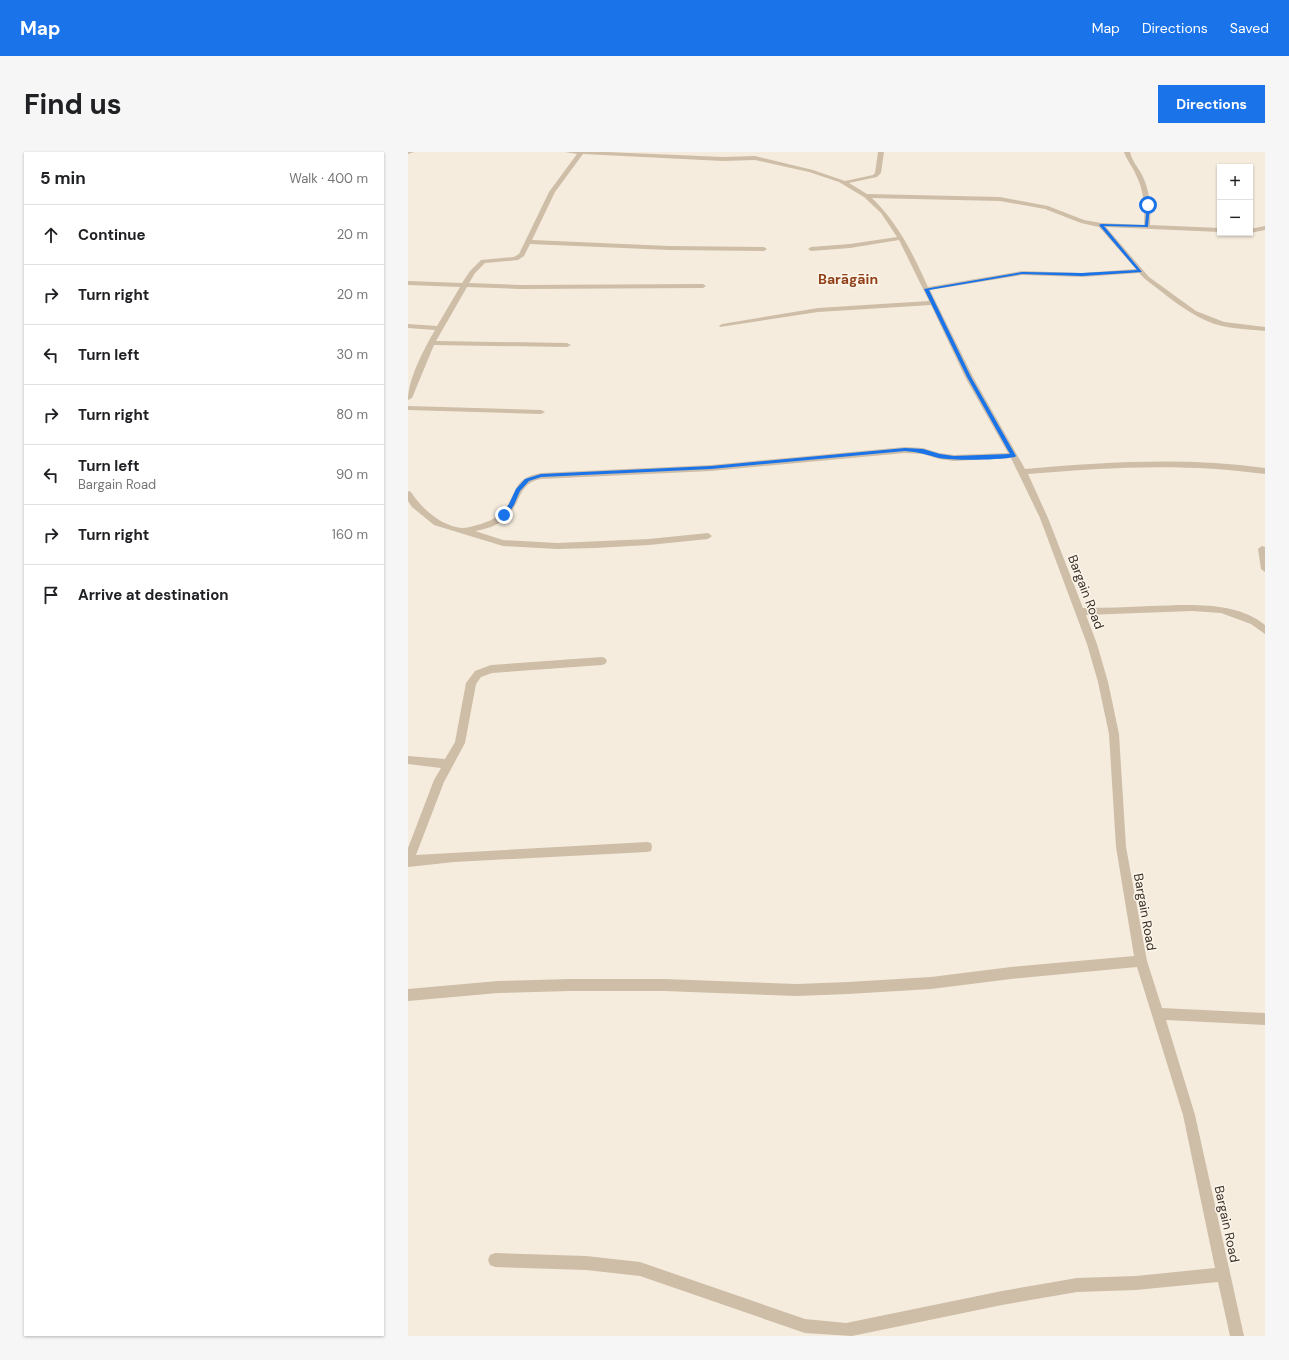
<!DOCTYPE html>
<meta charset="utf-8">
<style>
body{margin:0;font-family:"DM Sans",sans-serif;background:#f6f6f6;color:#202124}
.controls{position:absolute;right:12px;top:12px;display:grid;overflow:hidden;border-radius:0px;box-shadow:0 1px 3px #0004}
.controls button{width:36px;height:36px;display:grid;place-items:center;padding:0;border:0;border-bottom:1px solid #e0e0e0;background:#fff;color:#202124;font:20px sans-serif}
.stop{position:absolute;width:12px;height:12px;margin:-9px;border:3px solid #1a73e8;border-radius:50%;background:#fff}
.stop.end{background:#1a73e8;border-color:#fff;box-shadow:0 1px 4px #0008}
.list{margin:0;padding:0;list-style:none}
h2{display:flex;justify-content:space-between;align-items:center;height:52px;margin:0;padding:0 16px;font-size:17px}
h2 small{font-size:13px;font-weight:400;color:#757577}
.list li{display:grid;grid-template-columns:26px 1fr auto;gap:12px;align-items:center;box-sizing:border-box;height:60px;padding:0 16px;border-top:1px solid #e0e0e0}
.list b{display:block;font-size:15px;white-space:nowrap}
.list p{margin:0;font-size:13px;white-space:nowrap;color:#757577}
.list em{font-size:13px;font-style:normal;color:#757577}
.icon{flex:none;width:22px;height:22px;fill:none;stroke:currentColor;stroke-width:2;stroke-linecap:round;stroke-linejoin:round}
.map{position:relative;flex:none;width:857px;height:1184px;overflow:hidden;border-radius:0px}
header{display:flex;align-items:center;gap:24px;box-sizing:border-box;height:56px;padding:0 20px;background:#1a73e8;color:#fff}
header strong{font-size:19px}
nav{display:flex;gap:22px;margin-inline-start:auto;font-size:14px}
.intro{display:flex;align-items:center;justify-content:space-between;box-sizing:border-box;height:96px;padding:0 24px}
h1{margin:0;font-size:28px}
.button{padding:10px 18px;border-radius:0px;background:#1a73e8;color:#fff;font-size:14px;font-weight:700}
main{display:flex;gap:24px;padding:0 24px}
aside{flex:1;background:#fff;border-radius:0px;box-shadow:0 1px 3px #0004}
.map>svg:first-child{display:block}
</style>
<header>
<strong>Map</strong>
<nav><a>Map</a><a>Directions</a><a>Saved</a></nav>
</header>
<div class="intro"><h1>Find us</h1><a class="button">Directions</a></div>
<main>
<aside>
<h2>5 min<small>Walk · 400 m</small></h2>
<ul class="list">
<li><svg class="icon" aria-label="ahead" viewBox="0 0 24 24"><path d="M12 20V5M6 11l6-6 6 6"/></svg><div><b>Continue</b></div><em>20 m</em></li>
<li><svg class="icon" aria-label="right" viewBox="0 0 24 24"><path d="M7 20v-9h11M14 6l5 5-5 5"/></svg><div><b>Turn right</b></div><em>20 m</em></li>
<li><svg class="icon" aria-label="left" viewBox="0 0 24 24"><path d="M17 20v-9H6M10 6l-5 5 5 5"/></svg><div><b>Turn left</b></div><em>30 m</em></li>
<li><svg class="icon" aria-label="right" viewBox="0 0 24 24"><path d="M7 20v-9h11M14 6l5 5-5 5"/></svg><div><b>Turn right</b></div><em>80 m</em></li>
<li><svg class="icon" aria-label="left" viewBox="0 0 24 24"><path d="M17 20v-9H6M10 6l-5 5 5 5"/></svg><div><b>Turn left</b><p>Bargain Road</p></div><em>90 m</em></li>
<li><svg class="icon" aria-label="right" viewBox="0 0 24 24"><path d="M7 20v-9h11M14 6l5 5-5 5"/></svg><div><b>Turn right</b></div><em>160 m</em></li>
<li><svg class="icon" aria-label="arrive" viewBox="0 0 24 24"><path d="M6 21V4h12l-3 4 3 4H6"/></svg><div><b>Arrive at destination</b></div></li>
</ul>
</aside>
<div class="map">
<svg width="857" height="1184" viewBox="0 0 857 1184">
<rect width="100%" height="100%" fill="#f5ecdd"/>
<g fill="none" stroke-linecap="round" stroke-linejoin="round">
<g fill="#cebda7" fill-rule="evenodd">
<polygon points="0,0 6,0 0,2"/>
<path d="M157 0H198L315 5 347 4 405 18 437 29 465 23 467 21 470 0H476L473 21 469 25 441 31 459 42 592 45 640 54 676 68 693 71 736 73C737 55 736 39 728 23 725 15 719 9 716 0H722C724 9 730 15 734 23 742 39 743 55 742 73L812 76V80L698 75 741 125 788 159 816 170 857 175V179C838 177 817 177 799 169 776 159 757 142 737 127L731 121 674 125 614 123 522 138 565 225 617 317C698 310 777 305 857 316V322C778 311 700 315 620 322L640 366 675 456C697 456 720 455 742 454 778 453 827 448 857 473V482L843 472 813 461 784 459 678 463 689 492 700 530 711 582 718 695 739 809 754 856 857 861V873L758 868 787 963 836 1184H822L810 1130 728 1138 669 1140 594 1153 444 1184 397 1181 232 1124 178 1118 87 1115 82 1113 80 1108 82 1103 87 1101 178 1104 232 1110 397 1167 438 1171 594 1139 669 1126 728 1124 807 1116 775 963 729 815 603 827 523 837 440 842 389 844 256 839H162L90 841 0 849V837L90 829 162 827H256L389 832 440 830 523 825 603 815 726 804 708 695 701 582 690 530 679 492 632 366 603 306 546 309 531 307 515 302 497 301 303 319 133 327C110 331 113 351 99 365 90 374 78 377 67 379L95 388 149 391 241 387 300 381 304 384 300 387 241 393 187 396 149 397 95 394 26 373 4 355 0 349V339L3 340C14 357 33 374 54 376 59 376 65 374 69 373 78 371 87 367 94 360 111 342 102 327 133 321L303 313 497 295 515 296 531 301 546 303 600 301 557 225 523 153 410 160 312 175 311 174 314 172 410 156 521 149 491 88 442 96 403 99 400 97 403 95 442 92 489 85 473 61 456 45 431 30 401 20 347 8 315 9 175 2 147 40 124 88 261 94 356 95 359 97 356 99 261 98 122 92 116 104 110 108 77 111 67 121 61 131 112 133 295 132 298 134 295 136 112 137 59 135 28 189 159 191 163 193 159 195 26 193 4 246 0 248C0 227 16 197 27 178L0 176V172L29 174 52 135 0 133V129L54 131 62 119 73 108 106 105 111 102 141 40 169 2ZM464 46 592 49 637 57 673 71 691 75 728 117 674 121 614 119 520 135C505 102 490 71 464 46Z"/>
<polygon points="857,74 857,78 842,81 842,77"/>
<polygon points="0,254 133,258 137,260 133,262 0,258"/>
<polygon points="854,394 857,395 857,420 853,417 850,397"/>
<polygon points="194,505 197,506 199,509 197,512 194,513 84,521 73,525 68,532 57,591 36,630 8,703 239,690 243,691 244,695 243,699 239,700 46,710 0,715 0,696 26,628 33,616 0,612 0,604 37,607 47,590 58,531 67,519 83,513"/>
</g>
</g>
<path fill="#1a73e8" d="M739 52 742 53 740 75 696 74 734 120 674 124 614 122 521 138 563 225 608 304 607 305C590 308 548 309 531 306 520 303 510 300 497 299L303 317 133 325 121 329 112 339 106 353 98 365 93 363 101 352 108 337 117 327 133 322 303 314 497 296 515 297 532 302 546 304 602 302 559 225 516 137 614 120 674 121 729 118 691 73 693 72 737 73Z"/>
<g text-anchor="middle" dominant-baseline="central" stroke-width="3" stroke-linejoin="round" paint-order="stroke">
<g font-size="13" fill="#3a3028" stroke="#fcf5ea">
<text transform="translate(678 440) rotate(69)">Bargain Road</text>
<text transform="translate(737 760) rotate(80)">Bargain Road</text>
<text transform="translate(819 1072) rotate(78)">Bargain Road</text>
</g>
<g font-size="14" font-weight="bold" fill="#914119" stroke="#fcf5ea">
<text x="440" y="127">Barāgāin</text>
</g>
</g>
</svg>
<div class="controls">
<button>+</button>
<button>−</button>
</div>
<div class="stop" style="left:740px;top:53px"></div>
<div class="stop end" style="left:96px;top:363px"></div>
</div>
</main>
